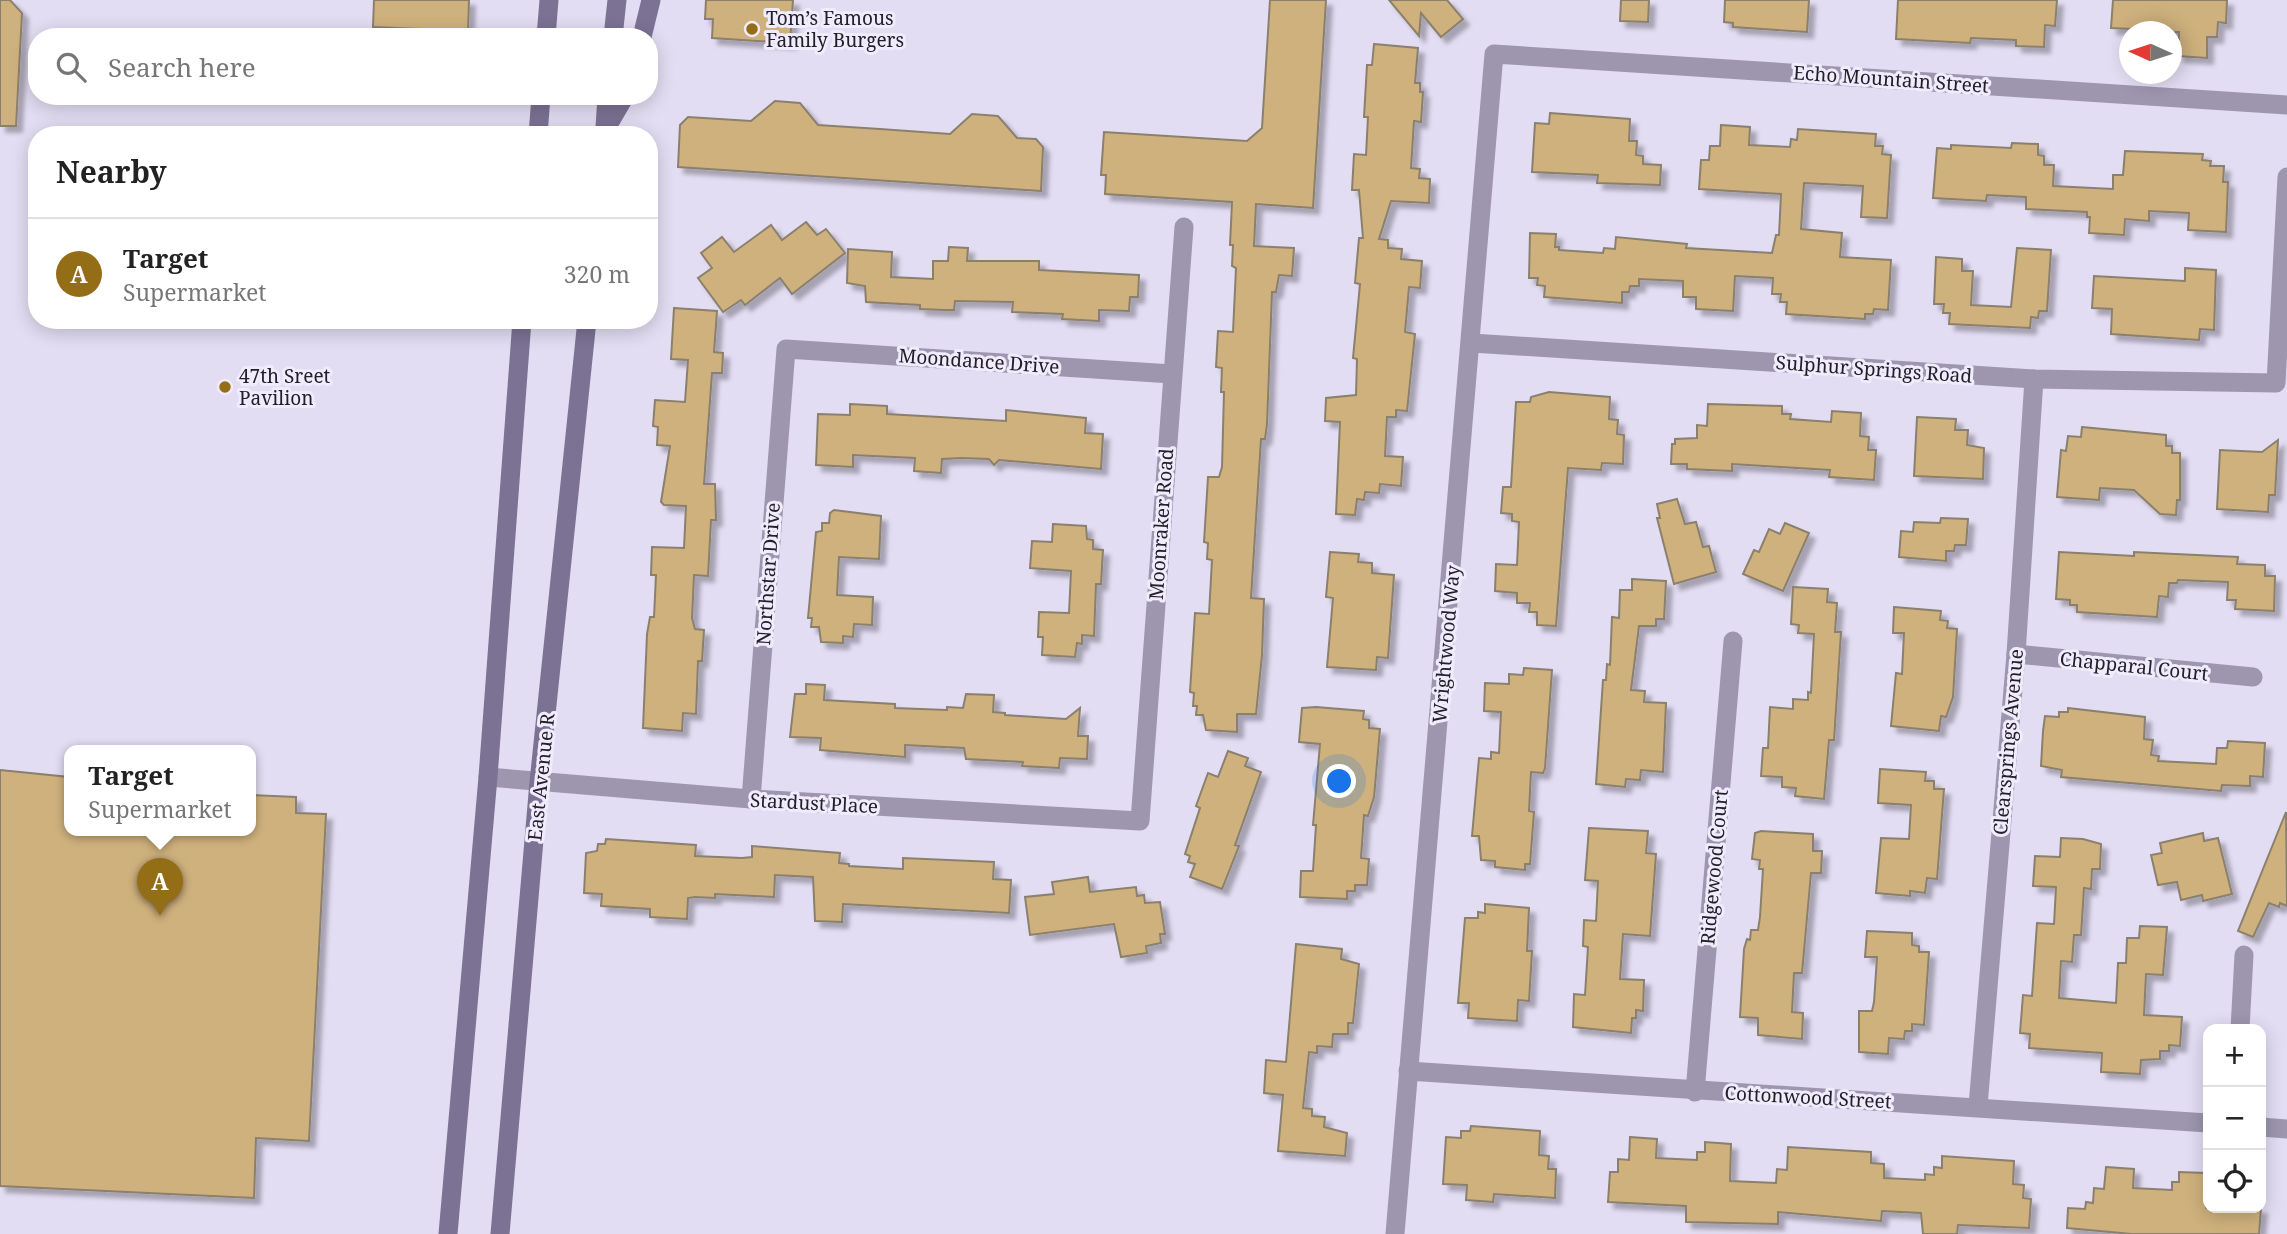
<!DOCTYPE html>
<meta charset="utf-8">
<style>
body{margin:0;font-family:"Noto Serif",serif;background:#f2f2f2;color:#222}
.controls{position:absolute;right:21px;bottom:21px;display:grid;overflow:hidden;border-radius:14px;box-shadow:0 4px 18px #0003}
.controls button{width:63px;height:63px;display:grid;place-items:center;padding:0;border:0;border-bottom:2px solid #e0e0e0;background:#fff;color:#222;font:35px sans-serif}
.compass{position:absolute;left:2119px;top:21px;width:63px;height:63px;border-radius:50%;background:#fff;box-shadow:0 4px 18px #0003;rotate:273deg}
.you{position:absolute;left:1340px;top:782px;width:24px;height:24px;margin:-18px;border:5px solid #fff;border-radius:50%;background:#1a73e8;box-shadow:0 0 0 10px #1a73e833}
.badge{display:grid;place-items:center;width:46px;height:46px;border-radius:50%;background:#946d17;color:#fff;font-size:23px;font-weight:700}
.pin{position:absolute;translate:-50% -58px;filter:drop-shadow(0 2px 4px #0008)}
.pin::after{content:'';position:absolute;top:37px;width:24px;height:21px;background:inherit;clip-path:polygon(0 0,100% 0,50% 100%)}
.popup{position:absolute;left:64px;top:745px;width:192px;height:91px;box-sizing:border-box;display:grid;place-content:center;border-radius:14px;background:#fff;filter:drop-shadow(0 2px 5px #0005);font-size:23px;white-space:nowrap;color:#767676}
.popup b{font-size:26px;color:#222}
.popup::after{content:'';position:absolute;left:50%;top:100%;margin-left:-14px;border:14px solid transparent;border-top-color:#fff}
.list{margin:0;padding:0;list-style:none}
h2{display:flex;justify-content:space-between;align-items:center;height:91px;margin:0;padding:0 28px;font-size:30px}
h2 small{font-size:23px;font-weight:400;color:#767676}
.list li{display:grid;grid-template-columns:46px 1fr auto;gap:21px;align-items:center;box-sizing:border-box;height:112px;padding:0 28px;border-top:2px solid #e0e0e0}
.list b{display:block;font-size:26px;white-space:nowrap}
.list p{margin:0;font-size:23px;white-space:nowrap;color:#767676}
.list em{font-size:23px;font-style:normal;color:#767676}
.icon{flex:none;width:38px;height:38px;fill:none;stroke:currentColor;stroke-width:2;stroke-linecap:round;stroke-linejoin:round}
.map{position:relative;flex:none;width:2287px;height:1234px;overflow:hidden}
.search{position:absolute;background:#fff;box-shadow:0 4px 18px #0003;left:28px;top:28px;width:630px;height:77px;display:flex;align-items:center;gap:18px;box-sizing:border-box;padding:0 24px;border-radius:28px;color:#767676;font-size:26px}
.panel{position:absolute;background:#fff;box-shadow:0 4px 18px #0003;left:28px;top:126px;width:630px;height:203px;border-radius:28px}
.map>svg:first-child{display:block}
</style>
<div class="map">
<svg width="2287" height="1234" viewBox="0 0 2287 1234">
<defs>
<filter id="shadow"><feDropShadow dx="6" dy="6" stdDeviation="2" flood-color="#0004"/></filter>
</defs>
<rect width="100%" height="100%" fill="#e3ddf3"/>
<g fill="#cfb17d" stroke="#8b806d" stroke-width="2" filter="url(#shadow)">
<polygon points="0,0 10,0 22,13 16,126 0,126"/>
<polygon points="374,0 469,0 468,31 373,27"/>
<polygon points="706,0 793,0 790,43 712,38 713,19 705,19"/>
<polygon points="1270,0 1326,0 1313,208 1256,204 1254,246 1294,248 1292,276 1279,275 1276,292 1272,292 1267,424 1265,439 1261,439 1251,598 1264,599 1262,655 1256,714 1237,714 1237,732 1206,730 1203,715 1196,715 1197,706 1193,706 1194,693 1190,692 1195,613 1209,614 1212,560 1207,559 1208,543 1204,542 1208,477 1219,477 1222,467 1224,392 1221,392 1222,368 1216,367 1218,331 1233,332 1236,268 1232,266 1233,245 1230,245 1232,202 1105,194 1106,175 1101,175 1104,132 1247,141 1262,128"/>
<polygon points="1389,0 1447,0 1463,19 1441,37 1421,13 1419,36"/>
<polygon points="1621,0 1649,0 1648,22 1620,21"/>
<polygon points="1725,0 1809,0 1807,32 1733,27 1733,23 1724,22"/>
<polygon points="1898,0 2057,0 2055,26 2045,25 2044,47 2016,46 2016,40 1971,38 1970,43 1896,39"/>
<polygon points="2113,0 2227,0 2226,23 2218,22 2217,37 2207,37 2207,58 2178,56 2179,32 2131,32 2131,29 2111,28"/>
<polygon points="1374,44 1418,48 1415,83 1420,83 1420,92 1423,92 1421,122 1414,121 1411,168 1420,169 1419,178 1430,179 1429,203 1391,201 1379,239 1388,240 1388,248 1402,249 1401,259 1422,261 1420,288 1409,287 1405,332 1415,334 1407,411 1396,410 1396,417 1387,417 1385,456 1403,457 1401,486 1380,484 1379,493 1365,492 1364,500 1357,499 1355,515 1336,514 1340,422 1325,421 1326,398 1356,395 1357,359 1353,358 1360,284 1355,283 1359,238 1363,238 1359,190 1352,190 1354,154 1366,155 1368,117 1364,117 1367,65 1372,65"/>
<polygon points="775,101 800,103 818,125 880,129 950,134 972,114 998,116 1017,138 1036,139 1043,147 1041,191 678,167 680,125 688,117 751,121"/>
<polygon points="1550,113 1630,119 1629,141 1637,141 1636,155 1643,156 1643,164 1661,165 1660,185 1597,183 1598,175 1532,172 1535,123 1549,124"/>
<polygon points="1721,125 1750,127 1749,145 1790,147 1791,139 1797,140 1798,129 1876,134 1875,146 1883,146 1882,154 1891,155 1887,218 1861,217 1863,186 1804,183 1801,229 1842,233 1840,257 1891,260 1888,310 1874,309 1873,314 1865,314 1865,319 1786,314 1787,302 1780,302 1781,294 1772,294 1773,278 1735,276 1733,311 1696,309 1696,297 1683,297 1683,281 1639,279 1639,286 1630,286 1629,292 1622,292 1622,303 1544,297 1545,286 1537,285 1538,278 1529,278 1530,233 1556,234 1555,247 1559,247 1559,250 1603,253 1604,248 1615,249 1616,237 1687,244 1686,248 1772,253 1776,235 1779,235 1781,194 1699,189 1701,160 1709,160 1710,146 1720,146"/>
<polygon points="2012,143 2038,144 2038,155 2044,156 2044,165 2054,165 2053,186 2113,189 2113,175 2123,175 2125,151 2203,154 2202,160 2211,161 2210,166 2224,166 2223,182 2228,182 2226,232 2188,230 2189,213 2149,211 2149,221 2125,219 2124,235 2089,233 2090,217 2087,217 2087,212 2026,209 2026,197 1987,195 1986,201 1933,198 1937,148 1951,149 1951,145 2011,148"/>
<polygon points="806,222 817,235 826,229 845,253 792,294 780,278 745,305 741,300 723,312 698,278 712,268 701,253 722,237 734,252 771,225 782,240"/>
<polygon points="949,247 968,248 967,261 1039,261 1039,270 1139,275 1138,297 1130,297 1129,311 1099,310 1099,321 1062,319 1063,314 1012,312 1013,302 955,301 954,310 945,310 920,309 920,305 866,302 865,286 847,283 848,249 892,252 891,277 933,279 933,261 948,261"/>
<polygon points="2017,248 2051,250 2047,311 2039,311 2038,318 2031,317 2030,328 1949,324 1950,313 1943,313 1944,304 1934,304 1936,257 1962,259 1962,271 1973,271 1971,305 2011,307"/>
<polygon points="2185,268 2216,270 2214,330 2200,329 2199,340 2111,334 2112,309 2092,308 2094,276 2185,281"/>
<polygon points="674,308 717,311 714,352 723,353 722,373 712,373 704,484 715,484 716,520 711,520 708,576 694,575 692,618 695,629 704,630 702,661 698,661 696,714 683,713 682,731 643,728 647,634 650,617 654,617 656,575 651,575 652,547 684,548 686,506 664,505 661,502 670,446 657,445 658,427 653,426 655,400 685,402 688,360 671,359"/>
<polygon points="1549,392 1610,397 1609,419 1618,420 1617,434 1624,435 1623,464 1602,463 1601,470 1568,468 1556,626 1537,625 1537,612 1529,612 1530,603 1517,603 1517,593 1495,591 1496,564 1517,565 1519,522 1512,521 1512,514 1501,513 1503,487 1511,487 1516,402 1530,402 1531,397"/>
<polygon points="850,404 887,406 887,414 940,417 1006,421 1006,410 1086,418 1085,433 1103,434 1101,469 999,460 994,465 989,459 962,458 942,459 941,473 914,471 915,458 853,455 853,467 816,465 818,414 850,415"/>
<polygon points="1708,404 1782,406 1782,414 1791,414 1790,419 1831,422 1832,411 1861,413 1860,436 1869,437 1868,450 1876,450 1874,480 1829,477 1830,470 1732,464 1732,471 1687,469 1687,464 1671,464 1672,444 1675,444 1675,439 1697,438 1697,425 1707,426"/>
<polygon points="1917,417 1956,419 1955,430 1968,430 1967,445 1984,448 1983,479 1914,476"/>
<polygon points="2082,427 2166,435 2166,446 2172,446 2172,453 2180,453 2180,500 2177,500 2176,515 2160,514 2134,490 2100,488 2099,500 2057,497 2061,450 2066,451 2068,436 2081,437"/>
<polygon points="2278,440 2275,495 2269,495 2268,512 2217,509 2220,450 2262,452"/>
<polygon points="1677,499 1685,524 1696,522 1703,547 1709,546 1716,572 1674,584 1657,518 1660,518 1657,504"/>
<polygon points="834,510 881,516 879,559 839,557 837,595 873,597 872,625 854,624 853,637 843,636 843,643 821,642 819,627 811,627 812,618 808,618 816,532 822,531 822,523 829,523 830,513"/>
<polygon points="1941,518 1968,519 1966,545 1955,545 1954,551 1946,551 1946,561 1899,557 1901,531 1913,532 1914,522 1940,523"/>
<polygon points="1785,523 1809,533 1783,591 1743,574 1754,550 1759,552 1769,529 1780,534"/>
<polygon points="1053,524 1086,526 1087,539 1093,540 1093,549 1103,550 1101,584 1096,584 1094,636 1082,635 1082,644 1077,643 1075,657 1042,655 1043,637 1038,637 1039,612 1069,613 1071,571 1030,568 1032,541 1052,542"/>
<polygon points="1330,552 1359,554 1358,562 1372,563 1372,573 1394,575 1388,658 1377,657 1376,670 1327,667 1333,598 1326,597"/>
<polygon points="2059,552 2134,556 2134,552 2238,557 2237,564 2265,565 2265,576 2275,576 2274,611 2235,609 2236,600 2227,600 2228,582 2178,580 2177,583 2169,583 2168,597 2159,596 2157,617 2077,612 2077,605 2070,605 2070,600 2056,599"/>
<polygon points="1632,579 1666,581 1664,619 1656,619 1656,626 1639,626 1631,690 1645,691 1644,702 1666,703 1663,772 1641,770 1640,780 1626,779 1625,787 1596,784 1603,680 1606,680 1607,664 1610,665 1612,617 1619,618 1620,590 1632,590"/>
<polygon points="1793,587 1828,589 1827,602 1837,603 1835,632 1841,632 1834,740 1829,740 1824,799 1795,796 1796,788 1782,787 1782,777 1761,776 1763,748 1768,748 1770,707 1793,709 1793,699 1808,700 1808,692 1811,693 1814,634 1798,633 1799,625 1791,624"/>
<polygon points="1894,607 1941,611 1940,620 1948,621 1947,628 1957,629 1953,697 1946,717 1941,716 1939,731 1891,726 1896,673 1902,674 1904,633 1893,633"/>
<polygon points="1524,668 1552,670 1545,768 1543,773 1531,772 1529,811 1534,812 1530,864 1525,864 1525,870 1495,867 1495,861 1481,860 1479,836 1472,836 1479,758 1491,759 1491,752 1499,753 1501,712 1484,711 1485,683 1509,684 1509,674 1523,675"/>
<polygon points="806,684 825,685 824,700 895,704 895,708 947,710 947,707 963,708 966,694 994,695 993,712 1005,713 1005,715 1066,719 1080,708 1078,736 1088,736 1087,759 1060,758 1059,768 1022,766 1023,762 966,759 964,748 905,745 905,757 820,750 821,738 790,737 795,694 806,694"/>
<polygon points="1316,707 1364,711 1363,719 1369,720 1369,728 1380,729 1374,797 1368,816 1364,815 1361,858 1369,859 1367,885 1355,885 1355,891 1347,891 1347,899 1300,897 1301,871 1313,871 1316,825 1313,825 1320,744 1299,742 1302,708"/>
<polygon points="2068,708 2145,717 2144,739 2153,740 2151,755 2159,756 2158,761 2216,764 2217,748 2227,748 2228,741 2265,743 2263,777 2250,776 2250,786 2222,785 2221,791 2061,777 2062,770 2041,766 2043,731 2045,716 2059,717 2059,712 2068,712"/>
<polygon points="1228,751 1248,758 1245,766 1261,772 1235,845 1239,846 1222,889 1190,877 1195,864 1188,862 1190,856 1185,854 1200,808 1196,806 1208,773 1218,777"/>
<polygon points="1880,769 1926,772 1925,781 1934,781 1934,789 1944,789 1937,879 1927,878 1925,893 1910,891 1910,896 1876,893 1881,838 1909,839 1911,805 1878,803"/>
<polygon points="0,770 69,777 69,830 251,830 251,795 296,797 296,813 326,814 309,1141 256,1138 254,1198 0,1186"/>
<polygon points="2286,812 2287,906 2280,903 2279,907 2269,903 2253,937 2238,931"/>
<polygon points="1589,828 1648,831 1646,853 1656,854 1650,936 1623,934 1620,979 1644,980 1643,1011 1636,1010 1636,1018 1632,1018 1631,1033 1573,1027 1574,994 1585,995 1588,947 1583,946 1584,920 1596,921 1598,881 1585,880"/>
<polygon points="1761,831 1813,834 1813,851 1822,851 1821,873 1811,873 1802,973 1794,973 1792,1012 1803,1013 1802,1039 1758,1035 1758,1018 1740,1017 1744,949 1747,939 1750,940 1751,930 1758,930 1760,917 1763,869 1759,869 1760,860 1752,859 1755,833"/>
<polygon points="2203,833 2204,841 2218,838 2232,894 2203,901 2202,895 2181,900 2177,882 2158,885 2151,855 2162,853 2160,843"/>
<polygon points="2061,838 2083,839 2101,844 2100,869 2092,869 2091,889 2084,888 2081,935 2074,935 2072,962 2061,961 2059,998 2116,1003 2118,963 2126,963 2127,938 2139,938 2140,926 2167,927 2163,975 2146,974 2144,1015 2182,1017 2180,1046 2169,1045 2169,1051 2160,1051 2160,1059 2141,1060 2140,1074 2101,1072 2102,1053 2029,1048 2030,1034 2020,1033 2023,995 2032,996 2037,923 2054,924 2056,887 2033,886 2035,856 2060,857"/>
<polygon points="606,839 696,845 695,856 742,858 752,857 752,846 840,853 839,863 849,864 849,866 903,869 903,858 994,862 993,879 1011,880 1009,913 843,904 842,922 815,921 813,877 775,875 774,897 715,894 715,898 695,897 688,898 687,919 650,917 650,909 601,906 602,894 584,893 586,853 597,851 598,844 605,844"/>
<polygon points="1088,877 1090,892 1136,887 1137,896 1144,895 1145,903 1160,902 1165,934 1160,934 1161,943 1146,946 1147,953 1121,957 1114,924 1030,935 1025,897 1054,894 1052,882"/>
<polygon points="1485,904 1529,908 1527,951 1532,951 1529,1001 1518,1000 1517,1021 1468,1018 1469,1003 1458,1003 1465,918 1478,918 1478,912 1485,913"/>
<polygon points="1867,931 1912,933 1912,945 1919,946 1919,952 1929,952 1924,1025 1912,1024 1912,1031 1905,1031 1904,1039 1889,1038 1888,1054 1859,1052 1859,1011 1872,1011 1874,1002 1877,957 1865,957"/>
<polygon points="1296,944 1342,949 1341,959 1359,964 1353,1023 1348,1023 1348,1034 1333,1034 1332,1047 1317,1046 1317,1053 1309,1052 1303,1108 1312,1109 1312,1116 1325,1117 1324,1127 1347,1133 1345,1156 1278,1151 1283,1095 1264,1093 1266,1060 1286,1062"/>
<polygon points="1471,1126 1540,1131 1539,1155 1549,1156 1548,1169 1556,1169 1555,1198 1494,1194 1493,1202 1466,1200 1467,1185 1443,1184 1446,1137 1461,1138 1461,1131 1470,1131"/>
<polygon points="1630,1137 1657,1139 1656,1158 1697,1160 1697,1152 1705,1152 1705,1142 1731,1144 1730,1181 1776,1183 1777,1169 1787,1170 1788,1147 1871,1152 1871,1163 1884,1164 1884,1178 1925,1180 1925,1174 1934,1175 1934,1167 1942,1168 1942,1156 2014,1161 2013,1184 2024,1185 2023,1198 2031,1199 2029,1228 1958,1225 1957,1234 1923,1234 1921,1213 1882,1211 1881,1221 1778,1212 1778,1224 1686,1222 1686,1206 1608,1202 1610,1172 1618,1172 1618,1159 1629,1160"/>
<polygon points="2106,1167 2134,1169 2133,1188 2172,1190 2172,1182 2179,1182 2179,1172 2207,1173 2206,1208 2261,1208 2259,1234 2132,1234 2067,1228 2068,1208 2085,1209 2086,1202 2093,1203 2094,1188 2104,1189"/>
</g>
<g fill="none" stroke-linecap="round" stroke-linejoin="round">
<g stroke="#9d96ae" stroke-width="19">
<polyline points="1472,343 2034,379 2276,383 2287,177"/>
<polyline points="2016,654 2253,677"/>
<polyline points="488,777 751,799 1140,821 1184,227"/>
<polyline points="751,799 786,349 1172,374"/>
<polyline points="2240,1029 2244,955"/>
<polyline points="1408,1071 2208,1123"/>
<polyline points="1695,1092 1733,641"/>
<polyline points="1978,1106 2016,654 2034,379"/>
<polyline points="2261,1127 2287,1129"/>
<polyline points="1395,1234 1494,54 2287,105"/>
</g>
<g stroke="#7c7294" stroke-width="19">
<polyline points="546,37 549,0"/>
<polyline points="613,37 617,0"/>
<polyline points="642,37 651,0"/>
<polyline points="605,127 607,96"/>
<polyline points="604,132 625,96"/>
<polyline points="538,135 541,96"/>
<polyline points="448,1234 488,777 522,320"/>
<polyline points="500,1234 539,782 587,320"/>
</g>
</g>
<g fill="#946d17" stroke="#f0ebfd" stroke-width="2.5">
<circle cx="752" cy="29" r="7"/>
<circle cx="225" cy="387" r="7"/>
</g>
<g text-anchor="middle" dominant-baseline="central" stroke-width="6" stroke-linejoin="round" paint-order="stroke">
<g font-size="19" fill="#222028" stroke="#f0ebfd" text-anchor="start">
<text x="766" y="18">Tom’s Famous<tspan x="766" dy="22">Family Burgers</tspan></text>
<text x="239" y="376">47th Sreet<tspan x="239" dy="22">Pavilion</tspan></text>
</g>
<g font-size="19" fill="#222028" stroke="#f0ebfd">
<text transform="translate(1891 79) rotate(4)">Echo Mountain Street</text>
<text transform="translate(979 361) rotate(4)">Moondance Drive</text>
<text transform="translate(1874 369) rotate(4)">Sulphur Springs Road</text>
<text transform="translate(1161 524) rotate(-86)">Moonraker Road</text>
<text transform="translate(768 574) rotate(-86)">Northstar Drive</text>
<text transform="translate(1446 644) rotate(-85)">Wrightwood Way</text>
<text transform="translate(2134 666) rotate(6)">Chapparal Court</text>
<text transform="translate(2008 742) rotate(-85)">Clearsprings Avenue</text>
<text transform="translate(541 777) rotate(-84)">East Avenue R</text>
<text transform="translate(814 803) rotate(3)">Stardust Place</text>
<text transform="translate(1714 867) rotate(-85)">Ridgewood Court</text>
<text transform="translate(1808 1097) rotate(3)">Cottonwood Street</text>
</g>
</g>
</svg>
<div class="controls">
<button>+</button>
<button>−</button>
<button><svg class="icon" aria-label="locate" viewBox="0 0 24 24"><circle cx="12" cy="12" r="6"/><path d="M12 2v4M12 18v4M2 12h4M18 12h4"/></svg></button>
</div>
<svg class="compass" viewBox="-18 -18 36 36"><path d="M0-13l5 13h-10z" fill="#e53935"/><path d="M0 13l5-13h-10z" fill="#767676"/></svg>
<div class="you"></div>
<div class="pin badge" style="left:160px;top:916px">A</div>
<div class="popup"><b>Target</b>Supermarket</div>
<div class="search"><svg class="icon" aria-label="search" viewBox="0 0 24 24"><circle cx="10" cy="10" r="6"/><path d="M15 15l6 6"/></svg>Search here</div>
<section class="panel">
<h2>Nearby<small></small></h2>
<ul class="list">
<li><span class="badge">A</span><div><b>Target</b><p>Supermarket</p></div><em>320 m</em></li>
</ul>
</section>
</div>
